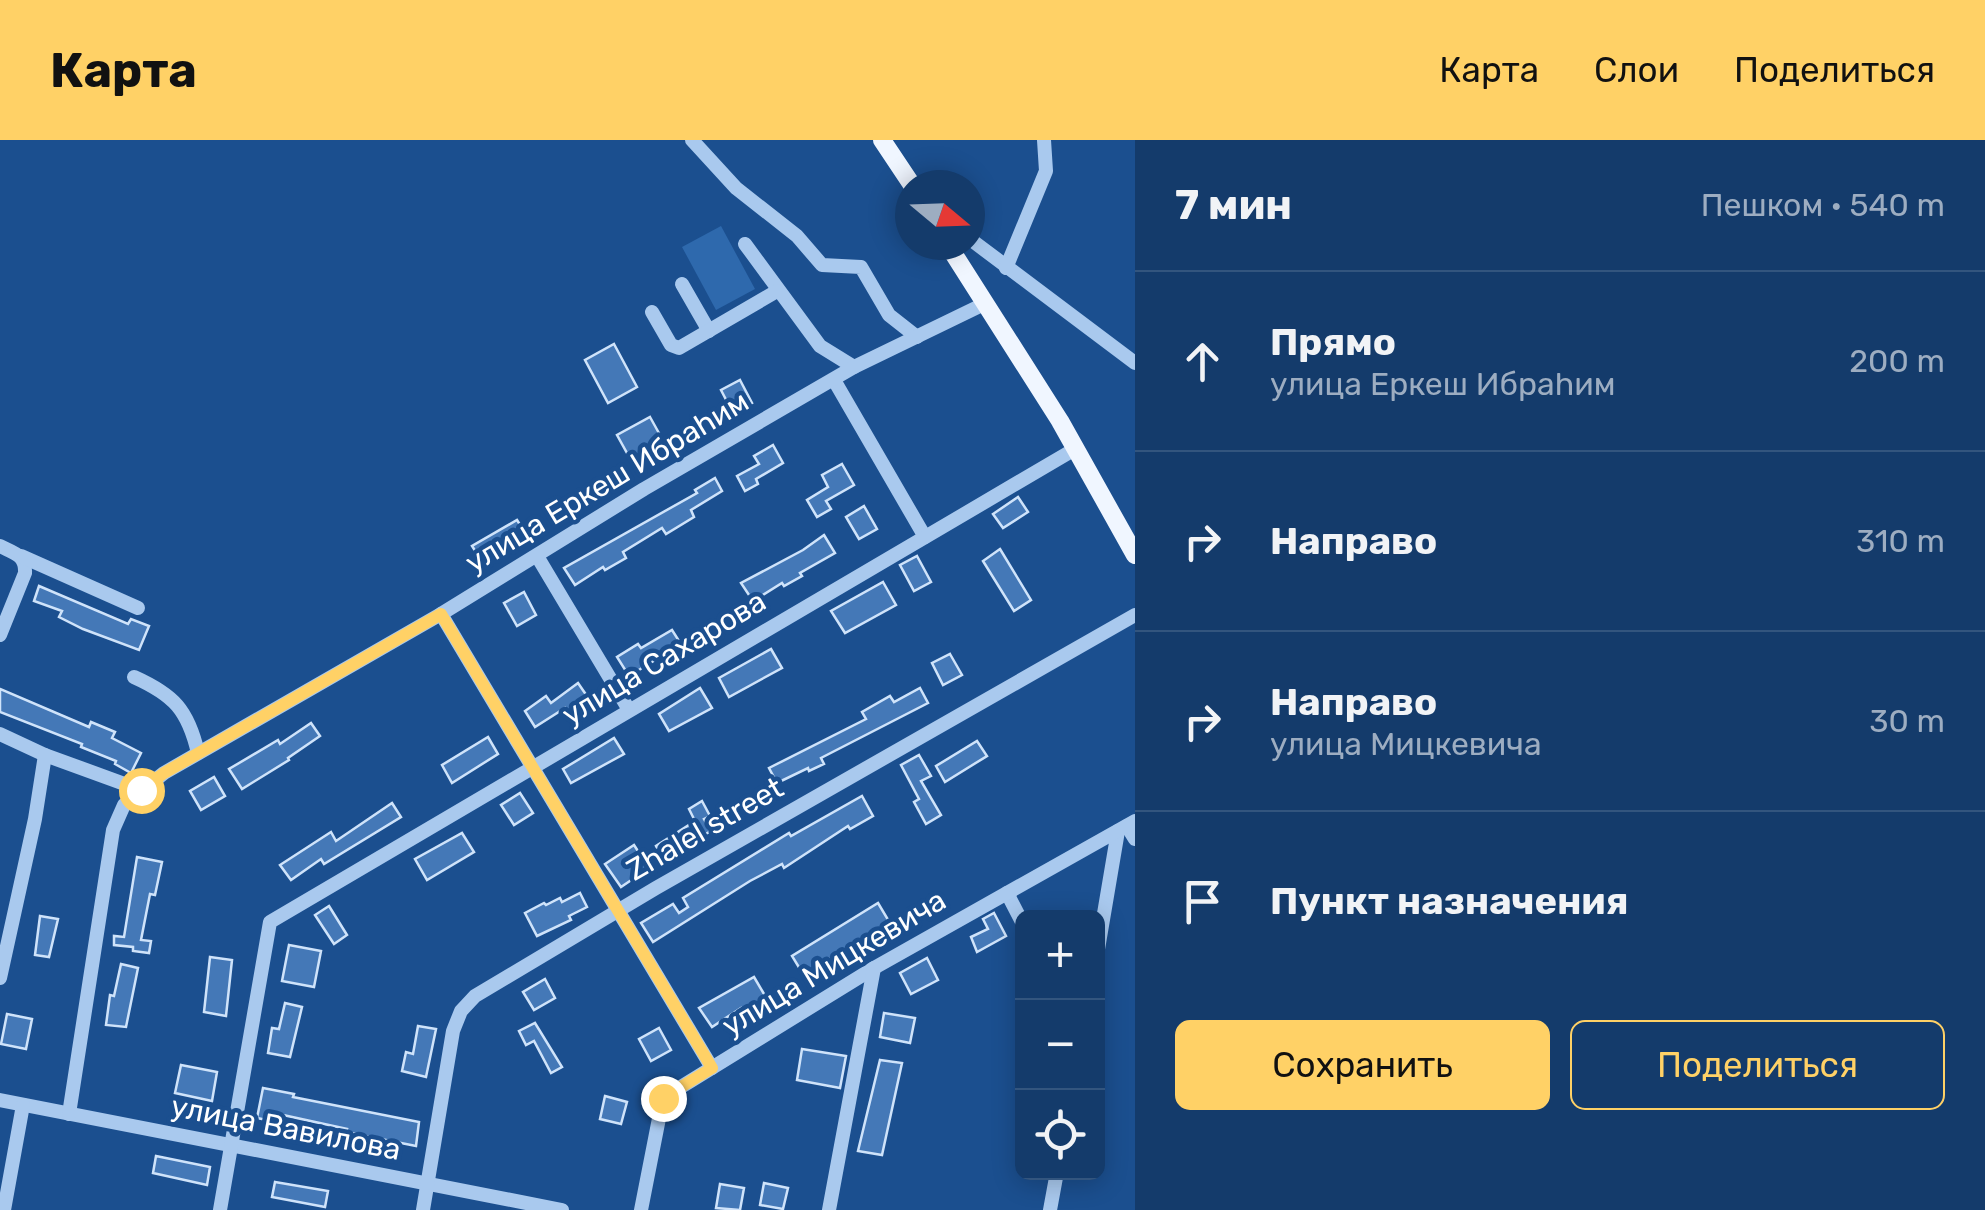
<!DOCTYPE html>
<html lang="ru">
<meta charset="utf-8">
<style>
body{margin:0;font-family:Rubik,sans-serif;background:#214673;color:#f1f3f6}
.controls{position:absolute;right:30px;bottom:30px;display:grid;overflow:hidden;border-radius:15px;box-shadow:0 5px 25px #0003}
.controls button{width:90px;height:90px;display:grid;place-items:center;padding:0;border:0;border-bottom:2px solid #33557e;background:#143b6b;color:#f1f3f6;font:50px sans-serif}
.compass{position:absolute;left:895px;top:30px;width:90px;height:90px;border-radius:50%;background:#143b6b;box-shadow:0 5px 25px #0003;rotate:109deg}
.stop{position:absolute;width:30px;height:30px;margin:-22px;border:8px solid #ffd166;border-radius:50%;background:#fff}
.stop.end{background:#ffd166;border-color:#fff;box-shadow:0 2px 10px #0008}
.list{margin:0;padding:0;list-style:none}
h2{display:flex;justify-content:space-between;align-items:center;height:130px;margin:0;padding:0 40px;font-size:42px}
h2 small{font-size:32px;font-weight:400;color:#9dadc1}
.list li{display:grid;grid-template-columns:65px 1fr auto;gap:30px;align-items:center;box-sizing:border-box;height:180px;padding:0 40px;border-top:2px solid #33557e}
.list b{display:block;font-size:38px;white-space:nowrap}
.list p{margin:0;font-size:32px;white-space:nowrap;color:#9dadc1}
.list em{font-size:32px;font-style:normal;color:#9dadc1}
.actions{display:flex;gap:20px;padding:30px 40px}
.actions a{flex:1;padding:22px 0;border:2px solid #ffd166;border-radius:15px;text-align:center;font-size:35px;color:#ffd166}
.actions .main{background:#ffd166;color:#111}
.icon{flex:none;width:55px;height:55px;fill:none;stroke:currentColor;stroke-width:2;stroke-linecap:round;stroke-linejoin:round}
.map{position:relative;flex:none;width:1135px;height:1070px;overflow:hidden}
header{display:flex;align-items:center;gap:60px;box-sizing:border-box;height:140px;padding:0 50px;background:#ffd166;color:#111}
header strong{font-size:48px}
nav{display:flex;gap:55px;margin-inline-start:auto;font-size:35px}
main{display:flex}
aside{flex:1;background:#143b6b}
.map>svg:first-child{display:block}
</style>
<header>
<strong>Карта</strong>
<nav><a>Карта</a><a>Слои</a><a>Поделиться</a></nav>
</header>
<main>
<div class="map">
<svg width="1135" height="1070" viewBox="0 0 1135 1070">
<rect width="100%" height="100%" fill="#1b4f8f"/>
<polygon fill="#2e69ad" points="721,86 755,149 716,170 682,107"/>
<g fill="#4478b7" stroke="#cfe3fa" stroke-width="2.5">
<polygon points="614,204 637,247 608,263 585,220"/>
<polygon points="740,240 752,263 733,273 721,250"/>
<polygon points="650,277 670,313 637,331 617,295"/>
<polygon points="773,305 783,323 756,339 758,344 745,351 737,336 759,324 754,316"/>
<polygon points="842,324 854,345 826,361 831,369 817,377 807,360 828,347 822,335"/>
<polygon points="715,338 722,351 691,370 694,377 666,394 662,388 623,412 626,418 605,430 603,427 575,445 564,428 697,353 695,350"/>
<polygon points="1018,357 1028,372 1003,388 993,374"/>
<polygon points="864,366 877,389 859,399 846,377"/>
<polygon points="517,380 526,394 481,420 472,406"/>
<polygon points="824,395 835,413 800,433 802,436 784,446 782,443 753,461 741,443 803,410"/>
<polygon points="1000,409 1031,460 1014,471 983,421"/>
<polygon points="917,416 931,442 914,451 900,425"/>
<polygon points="883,442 896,465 845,493 831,471"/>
<polygon points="39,446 128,484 131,479 149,486 139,510 83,489 59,477 62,471 34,461"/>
<polygon points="524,452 536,475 517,486 504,463"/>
<polygon points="672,490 681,504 629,536 617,517 638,504 641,508"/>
<polygon points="771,509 782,528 729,557 719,538"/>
<polygon points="950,514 962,535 943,545 932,523"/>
<polygon points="578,543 589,559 568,573 565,568 535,587 525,571 546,556 551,563"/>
<polygon points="700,548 712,568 669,591 659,574"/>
<polygon points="920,548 928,563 821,618 824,624 809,631 808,628 777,643 769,628 866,579 862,572 890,556 894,562"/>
<polygon points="0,549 89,587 91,582 115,592 112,598 141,613 131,633 115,624 116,621 81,607 82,604 0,572"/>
<polygon points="311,583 320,596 288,618 289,620 242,649 229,629 278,600 280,604"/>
<polygon points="488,597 498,614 452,643 442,625"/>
<polygon points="614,598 624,614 571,643 563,629"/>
<polygon points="977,601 987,616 945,642 936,626"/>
<polygon points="919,615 931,636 921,641 941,675 926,684 914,662 919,659 901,625"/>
<polygon points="214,637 225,656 201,670 190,651"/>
<polygon points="520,653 533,673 514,685 501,665"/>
<polygon points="862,656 873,676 850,689 848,686 784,728 782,724 750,741 653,802 641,783 673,764 679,773 688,767 683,758 789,693 791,696"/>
<polygon points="702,661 710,676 704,679 711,691 674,711 676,714 664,721 656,706 695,681 689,669"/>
<polygon points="392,663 401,677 324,724 321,719 291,740 280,725 331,692 336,701"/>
<polygon points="462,693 474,712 427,740 415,719"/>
<polygon points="634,705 649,728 621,747 605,724"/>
<polygon points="137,717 162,722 155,755 150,754 141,800 151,801 149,813 133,811 133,807 114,805 114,796 124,797"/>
<polygon points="580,753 587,767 569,776 571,780 537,796 525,773 544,763 546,765 560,758 562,762"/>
<polygon points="878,763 890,783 803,834 792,816"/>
<polygon points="329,766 347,795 334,804 315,775"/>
<polygon points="994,773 1006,796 977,812 971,797 988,789 983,779"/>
<polygon points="40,776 58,779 49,817 35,815"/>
<polygon points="289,805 321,811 314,847 282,841"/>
<polygon points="210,817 232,820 226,876 204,872"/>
<polygon points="927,818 938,840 911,854 900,833"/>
<polygon points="121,824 138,828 126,887 106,885 110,855 114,856"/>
<polygon points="754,837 767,859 743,872 741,868 712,887 699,868"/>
<polygon points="545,839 555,858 534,870 523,852"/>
<polygon points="285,863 302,867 290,917 268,913 272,888 279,889"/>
<polygon points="884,873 915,878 910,903 880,897"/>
<polygon points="7,874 32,879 26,909 1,904"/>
<polygon points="535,883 562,927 551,933 534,901 526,905 519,891"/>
<polygon points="418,886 436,889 426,937 402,931 406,912 413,914"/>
<polygon points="659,888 671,910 651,921 639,899"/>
<polygon points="802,909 846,916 840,948 797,940"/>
<polygon points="880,920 902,923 882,1015 858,1011"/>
<polygon points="181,925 217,932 212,961 175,953"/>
<polygon points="263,948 294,954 293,957 419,982 416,1006 346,992 347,989 274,973 272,981 257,978"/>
<polygon points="605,956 627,962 621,984 600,979"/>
<polygon points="156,1016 210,1027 207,1045 153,1033"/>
<polygon points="275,1042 328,1051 325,1067 272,1057"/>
<polygon points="764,1043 788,1048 783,1069 760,1065"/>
<polygon points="720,1044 744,1048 740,1070 716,1068"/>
</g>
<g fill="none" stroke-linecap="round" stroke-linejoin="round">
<g stroke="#a9c9ee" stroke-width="14">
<polyline points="692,0 736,48 797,96 822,125 861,127 889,175 917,197"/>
<polyline points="970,99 1135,223"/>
<polyline points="745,104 820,206 854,227"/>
<polyline points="1006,128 1046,31 1044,0"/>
<polyline points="682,144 709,191"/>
<polyline points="652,172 671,205 679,208 777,151"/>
<polyline points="834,240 925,397"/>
<path d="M0 406C14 413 26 415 25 433L0 495"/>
<polyline points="21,416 138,468"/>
<polyline points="537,416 629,570"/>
<polyline points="441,474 712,928"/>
<path d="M134 537C174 555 188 570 198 613"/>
<polyline points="0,594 45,615 141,650"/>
<polyline points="1127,686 1135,699"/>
<polyline points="1007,753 1022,782"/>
<polyline points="1098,809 1118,691"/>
<polyline points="0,838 35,679 45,615"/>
<polyline points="0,960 562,1070"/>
<polyline points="69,974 113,690 124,665 164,633 441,474 644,349 854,227 984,164"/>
<polyline points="4,1070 23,965"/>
<polyline points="220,1070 270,782 1075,309"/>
<polyline points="423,1070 453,891 461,871 475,856 656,748 1135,475"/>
<polyline points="641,1070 663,958 874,828 1135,681"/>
<polyline points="829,1070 874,828"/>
<polyline points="1050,1070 1057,1032"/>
</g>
<g stroke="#f0f6ff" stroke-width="18">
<polyline points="882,0 912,45"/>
<polyline points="948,105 1060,281 1135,415"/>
</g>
</g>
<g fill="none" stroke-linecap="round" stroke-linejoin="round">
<polyline stroke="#ffd166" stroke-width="12" points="141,650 164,633 441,474 712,928 663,958"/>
</g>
<g text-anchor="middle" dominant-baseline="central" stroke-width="9" stroke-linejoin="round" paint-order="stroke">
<g font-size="30" fill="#fff" stroke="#1b4f8f">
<text transform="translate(607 342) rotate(-31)">улица Еркеш Ибраһим</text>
<text transform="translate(664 518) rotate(-31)">улица Сахарова</text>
<text transform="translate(705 689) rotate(-30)">Zhalel street</text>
<text transform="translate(834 823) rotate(-31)">улица Мицкевича</text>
<text transform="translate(286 988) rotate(11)">улица Вавилова</text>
</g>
</g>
</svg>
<div class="controls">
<button>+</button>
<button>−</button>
<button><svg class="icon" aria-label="locate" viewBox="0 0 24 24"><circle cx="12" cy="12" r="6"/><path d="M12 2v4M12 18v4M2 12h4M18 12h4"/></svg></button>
</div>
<svg class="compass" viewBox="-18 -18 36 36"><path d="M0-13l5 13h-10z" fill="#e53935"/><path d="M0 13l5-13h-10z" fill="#9dadc1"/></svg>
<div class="stop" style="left:141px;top:650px"></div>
<div class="stop end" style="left:663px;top:958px"></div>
</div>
<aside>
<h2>7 мин<small>Пешком · 540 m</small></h2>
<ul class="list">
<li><svg class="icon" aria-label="ahead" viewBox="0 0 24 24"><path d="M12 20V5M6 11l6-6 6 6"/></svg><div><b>Прямо</b><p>улица Еркеш Ибраһим</p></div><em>200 m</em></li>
<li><svg class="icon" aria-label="right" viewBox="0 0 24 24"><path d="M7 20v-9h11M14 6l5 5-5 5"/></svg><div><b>Направо</b></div><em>310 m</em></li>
<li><svg class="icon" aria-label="right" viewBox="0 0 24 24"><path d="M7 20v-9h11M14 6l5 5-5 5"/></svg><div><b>Направо</b><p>улица Мицкевича</p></div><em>30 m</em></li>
<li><svg class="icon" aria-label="arrive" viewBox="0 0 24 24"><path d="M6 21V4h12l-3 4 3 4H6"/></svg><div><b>Пункт назначения</b></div></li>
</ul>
<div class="actions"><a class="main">Сохранить</a><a>Поделиться</a></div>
</aside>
</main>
